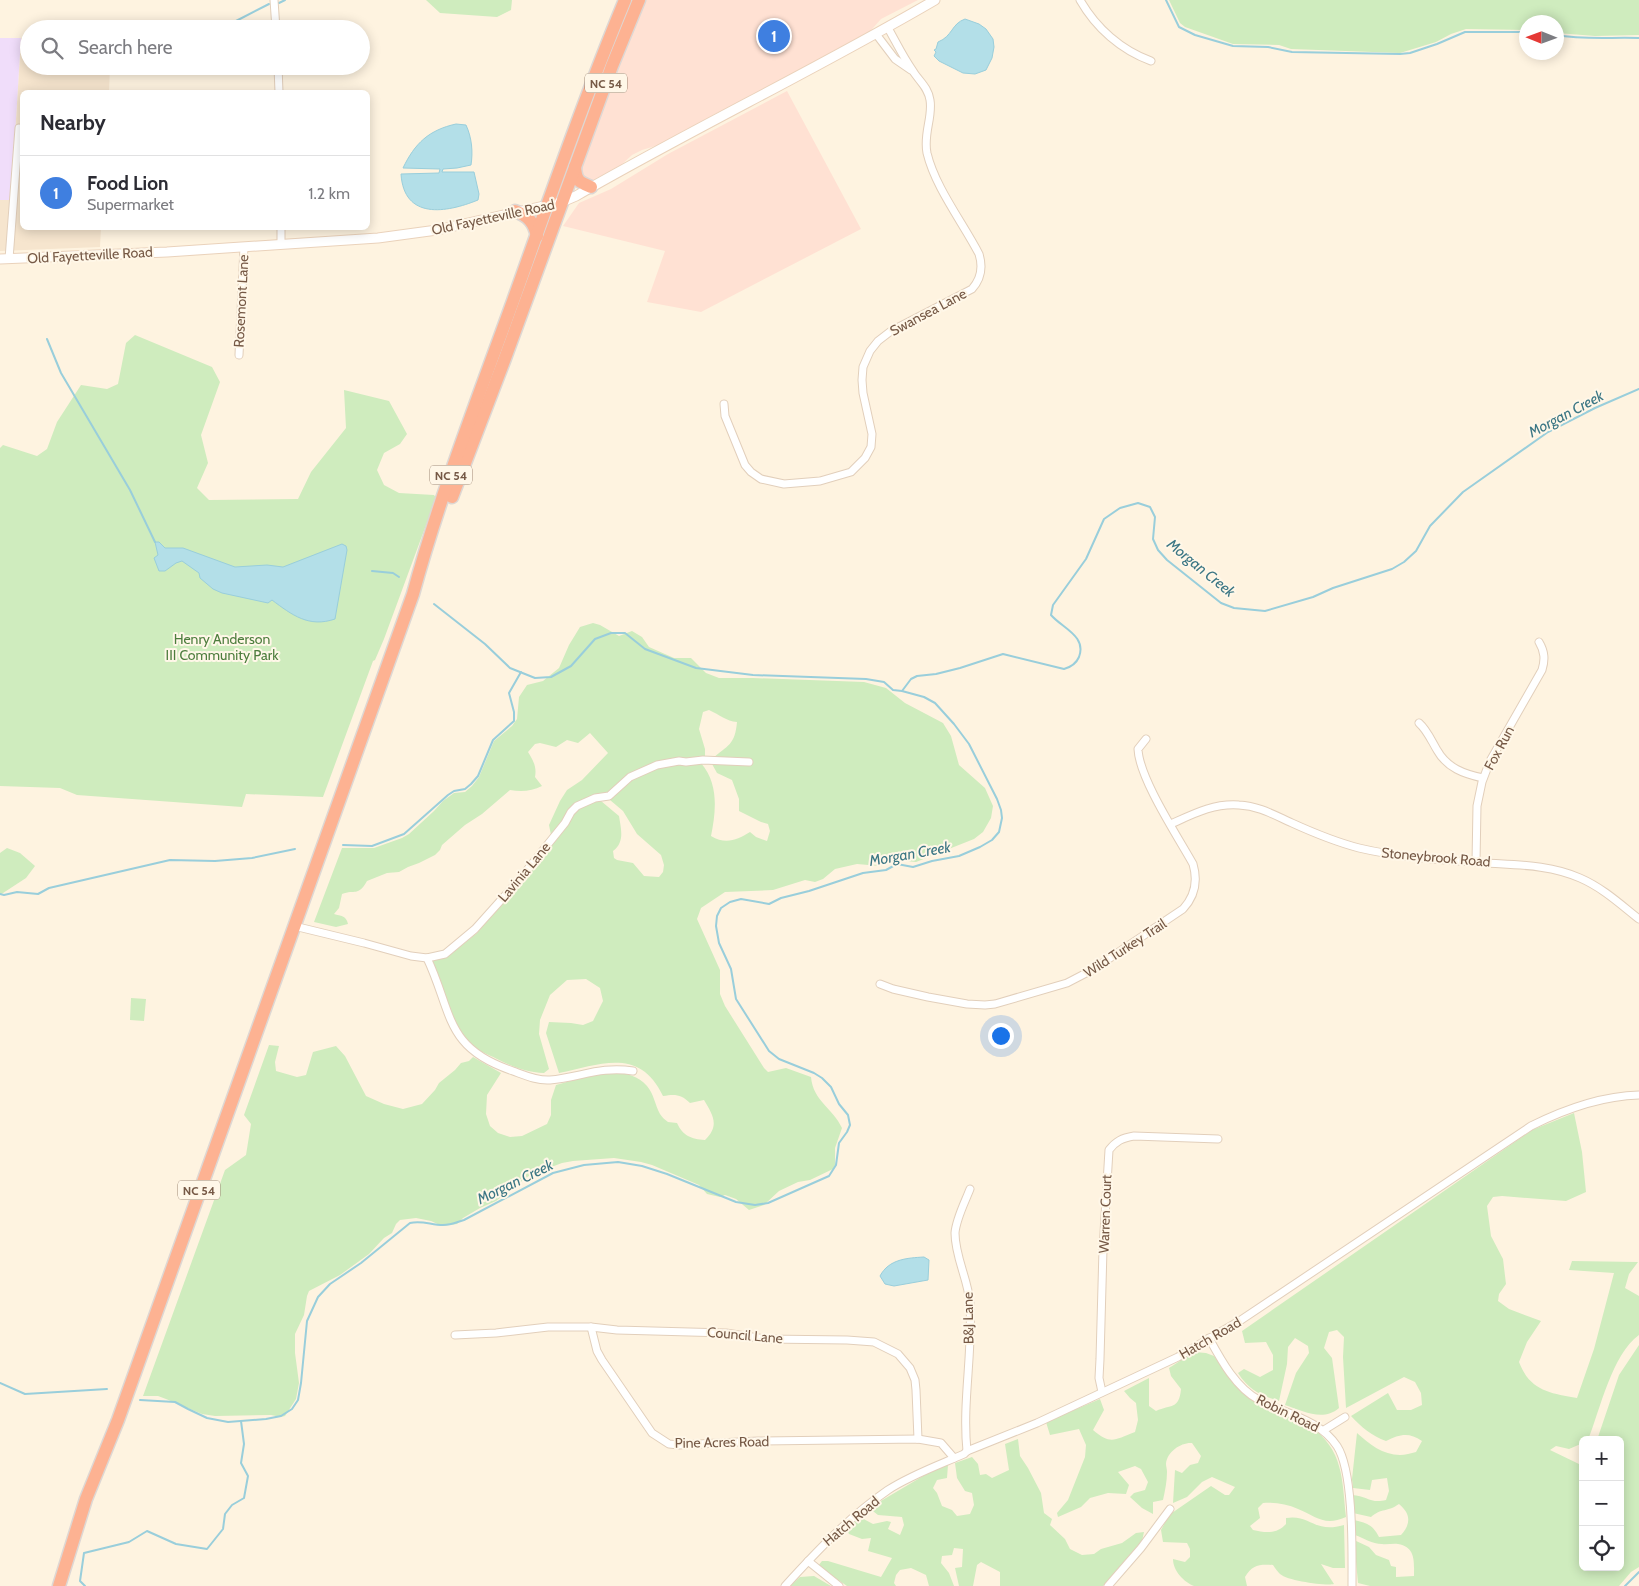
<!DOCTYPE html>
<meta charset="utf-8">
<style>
body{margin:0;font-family:Cabin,sans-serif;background:#f2f2f3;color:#2b2b33}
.controls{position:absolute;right:15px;bottom:15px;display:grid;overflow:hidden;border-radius:8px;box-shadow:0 2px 12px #0003}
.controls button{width:45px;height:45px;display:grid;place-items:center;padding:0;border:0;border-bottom:1px solid #e1e1e2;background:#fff;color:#2b2b33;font:25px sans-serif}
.compass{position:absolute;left:1519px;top:15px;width:45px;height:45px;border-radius:50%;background:#fff;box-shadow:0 2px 12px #0003;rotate:271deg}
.you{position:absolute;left:1000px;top:1035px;width:18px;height:18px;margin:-12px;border:4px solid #fff;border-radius:50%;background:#1a73e8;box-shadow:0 0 0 8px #1a73e833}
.badge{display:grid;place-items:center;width:32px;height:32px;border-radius:50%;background:#1a73e8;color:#fff;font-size:16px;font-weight:700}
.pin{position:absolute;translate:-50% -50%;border:2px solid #fff;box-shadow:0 1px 5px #0006}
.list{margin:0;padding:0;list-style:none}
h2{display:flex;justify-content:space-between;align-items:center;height:65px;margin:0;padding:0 20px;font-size:21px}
h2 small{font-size:16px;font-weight:400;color:#7c7c81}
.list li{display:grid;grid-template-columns:32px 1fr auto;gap:15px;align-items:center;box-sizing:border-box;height:75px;padding:0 20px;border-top:1px solid #e1e1e2}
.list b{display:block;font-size:19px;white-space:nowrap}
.list p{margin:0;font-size:16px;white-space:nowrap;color:#7c7c81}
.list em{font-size:16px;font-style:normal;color:#7c7c81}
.icon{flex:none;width:28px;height:28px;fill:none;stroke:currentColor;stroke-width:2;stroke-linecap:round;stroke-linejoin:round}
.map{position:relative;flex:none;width:1639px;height:1586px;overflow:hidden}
.search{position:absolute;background:#fff;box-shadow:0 2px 12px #0003;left:20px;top:20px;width:350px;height:55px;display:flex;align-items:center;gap:12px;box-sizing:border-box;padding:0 18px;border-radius:28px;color:#7c7c81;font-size:19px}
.panel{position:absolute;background:#fff;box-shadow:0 2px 12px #0003;left:20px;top:90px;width:350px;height:140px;border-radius:8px}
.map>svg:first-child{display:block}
</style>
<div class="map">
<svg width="1639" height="1586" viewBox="0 0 1639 1586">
<rect width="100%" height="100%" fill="#fef3e0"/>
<polygon fill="#f6e5ce" points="21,38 29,39 29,66 110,66 109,92 22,92 22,228 101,228 100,247 0,251 0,200 11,200"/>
<g fill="#ffe1d3">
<polygon points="644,0 918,0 881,19 866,36 777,83 713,115 662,144 642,150 632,155 620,166 592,181 584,181 579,167"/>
<polygon points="787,91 861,229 701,312 647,302 665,251 563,226 579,203 611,189 668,154"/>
</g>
<polygon fill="#f0ddfa" points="0,38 21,38 11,200 0,200"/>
<g fill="#cfecbe">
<polygon points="426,0 512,0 511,10 497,17 440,13"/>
<polygon points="1169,0 1639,0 1639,35 1595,36 1557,33 1556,22 1526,22 1526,30 1466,29 1451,34 1436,42 1400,53 1291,49 1279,45 1233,44 1185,27 1180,23"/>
<polygon points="135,335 212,367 220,382 201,435 208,463 197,488 209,500 298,499 311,472 346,428 344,390 389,401 407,434 400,444 384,453 377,470 384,485 399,493 434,495 436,498 384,639 375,660 373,661 323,797 246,794 242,807 77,795 60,788 0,786 0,448 3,445 37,456 47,449 57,422 81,385 107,389 118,384 126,343"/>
<path d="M593 623 600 625 619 636 632 631 642 637 649 647 674 658H691L706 673 719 678H753L864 682 886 688 905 703 943 723 951 736 959 765 985 788 993 806 991 818 983 832 974 839 916 862 896 860 880 866 857 864 835 869 823 879 815 882 805 880 773 890 725 892 701 908 697 919 720 970V994L725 1006 764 1068 768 1072 786 1068 811 1077C813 1101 833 1108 842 1128L835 1148V1165L833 1169 810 1180 798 1182 779 1191 764 1205 749 1210 736 1199 725 1195 720 1197 707 1194 699 1185 692 1182 652 1165 641 1162 614 1158 573 1161 562 1163 530 1175 496 1201 480 1208 463 1218 457 1224 442 1226 431 1221 416 1218 400 1220 396 1224 392 1233 384 1238 369 1254 340 1275 309 1291 307 1296 304 1315 295 1334V1353L299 1383 296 1399 285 1416 281 1417 271 1415 215 1416 202 1414 166 1399 158 1396H143L225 1170 246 1155 251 1124 244 1115 269 1045 279 1046 275 1062 276 1071 297 1077 306 1075 313 1052 336 1046 345 1056 366 1096 384 1104 403 1109 422 1104 435 1090 439 1083 455 1070 461 1063 469 1061 473 1057 501 1073 487 1095 486 1114 490 1126 498 1133 510 1137 522 1136 547 1124 551 1115V1100L556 1085C583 1078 625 1061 647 1086 654 1094 655 1105 660 1114 662 1117 665 1120 668 1122L677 1123C683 1136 691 1139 705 1140 720 1126 713 1115 704 1100L690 1103C681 1094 675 1094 663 1096 640 1047 601 1064 559 1073L546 1033 549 1022 571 1023 583 1025 593 1021 603 1001 600 988 586 979 567 980 550 995 540 1020 539 1034 549 1069 544 1073C526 1072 513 1067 497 1059 487 1054 474 1049 466 1041 450 1024 442 982 431 959L447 957 477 933 553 844 578 808 595 801H601L619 816C621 829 625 842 613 851L614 858 617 860 633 863 644 876 659 877 663 872 664 865 661 855 637 834 623 811 610 800 611 796 630 779 650 772 658 768 680 764 684 765 701 763C719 784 716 811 711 836 726 845 737 840 750 832L756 837 767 841 770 831 768 824 761 822 739 811V799L732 780 717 773 712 764 751 766 752 760 712 759C728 745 735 745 737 722 726 721 720 715 709 710L703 712 699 729 705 749V757L688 760 682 759 656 763 628 775 609 793 592 796 575 804 569 810 563 821 551 835 549 825 560 801 567 790 582 780 608 753 590 733 578 743 567 740 556 747 540 743 535 744 528 752C533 760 537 767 535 777L542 786C532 791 522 792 510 790L482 814 465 825 442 845 440 850 435 855 419 863 408 867 399 872 387 873 367 881C358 897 355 889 342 894L339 908 334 914C341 916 346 915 348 924L336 927 314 922 342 848H374L402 838 409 834 434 811 443 801 454 793 465 792 472 786 479 777 494 741 512 726 517 719 519 697 527 685 543 681 559 668 569 645 580 627Z"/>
<polygon points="7,848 20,853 35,866 26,878 0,895 0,853"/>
<polygon points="131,998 146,999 144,1021 130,1020"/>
<path d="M1574 1113 1582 1152 1586 1192 1566 1201 1502 1196 1493 1197 1487 1206 1491 1236 1503 1259 1506 1284 1499 1294 1498 1301 1509 1309 1541 1321 1527 1342 1519 1362C1530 1391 1550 1393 1577 1398L1594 1349 1614 1273 1569 1270 1572 1261 1638 1262 1629 1274 1625 1288 1639 1296V1335C1612 1354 1600 1410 1588 1440H1583V1443L1569 1449 1556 1446 1550 1450 1579 1464 1583 1463V1567H1620V1440H1597L1619 1375 1639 1345V1567L1631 1572 1619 1586H1370L1358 1583 1354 1540 1369 1547 1376 1555 1389 1560 1391 1566 1396 1567V1577L1414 1576C1414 1562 1416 1547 1398 1544 1393 1543 1387 1545 1382 1544 1372 1544 1364 1538 1355 1535L1354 1520C1367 1523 1373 1525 1379 1537L1401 1535C1411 1524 1411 1514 1399 1504 1388 1512 1381 1508 1371 1517L1353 1513 1352 1495C1367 1496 1371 1504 1386 1500L1389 1491 1387 1478 1372 1480 1370 1490 1353 1488 1352 1479 1357 1433C1369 1444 1383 1455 1400 1455 1405 1455 1411 1453 1416 1452L1422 1441C1409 1432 1400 1434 1386 1441 1372 1436 1361 1427 1351 1416L1388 1393 1397 1410H1411L1422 1405 1421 1393 1415 1382 1404 1377 1346 1408 1343 1357 1344 1337 1337 1330 1329 1332 1324 1348 1332 1358 1339 1408C1323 1422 1303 1411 1285 1405L1296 1373 1309 1353 1308 1346 1295 1338 1288 1347 1287 1364 1279 1401C1260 1395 1249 1390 1238 1373L1244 1369 1260 1377 1273 1370V1355L1266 1342 1245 1343 1242 1331 1532 1130Z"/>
<path d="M1194 1352 1206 1353 1214 1356 1238 1387 1310 1426C1344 1450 1342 1480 1346 1517 1324 1527 1316 1516 1298 1509 1287 1504 1275 1502 1263 1503L1258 1508 1260 1518 1250 1526 1253 1530C1266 1533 1277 1534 1286 1524V1518C1311 1514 1314 1534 1344 1525L1345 1568H1333L1321 1564 1334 1584C1326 1586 1288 1581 1280 1574 1278 1572 1275 1568 1273 1565 1259 1564 1252 1565 1245 1577L1247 1586C1238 1586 1199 1586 1194 1586 1184 1582 1173 1571 1173 1559L1185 1562 1190 1557V1549L1187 1543 1163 1542 1161 1530 1169 1515 1211 1486 1225 1495H1229L1235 1487 1212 1477 1202 1482 1187 1497 1173 1503 1175 1470 1182 1473 1190 1465 1198 1463 1201 1456 1192 1443C1182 1442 1167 1451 1166 1464 1166 1466 1167 1469 1167 1472 1167 1481 1165 1491 1163 1500L1153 1502V1514L1142 1508 1130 1497 1134 1493 1145 1490 1148 1482 1141 1469 1135 1466 1118 1472 1129 1485 1126 1494 1108 1493 1090 1498 1081 1507 1058 1517 1057 1513 1068 1500 1085 1457 1086 1445 1079 1429 1050 1435 1046 1422 1100 1399 1104 1410 1093 1430C1111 1445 1114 1440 1135 1432L1138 1420 1136 1403 1130 1398 1124 1391 1149 1378V1406L1156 1411C1171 1404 1179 1410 1181 1389L1171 1376 1169 1368Z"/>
<polygon points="1018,1439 1020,1456 1028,1468 1041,1493 1044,1513 1052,1519 1050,1525 1065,1539 1070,1549 1082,1555 1094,1554 1101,1549 1122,1543 1136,1533 1144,1532 1142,1541 1103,1586 1000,1586 1000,1572 981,1562 977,1565 973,1586 959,1586 955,1568 962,1567 963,1549 954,1548 952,1555 942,1556 941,1563 949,1573 954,1586 929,1586 926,1575 911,1568 900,1570 896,1575 894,1583 896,1586 847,1586 818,1566 822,1561 828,1561 881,1577 892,1558 868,1551 871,1538 862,1539 849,1534 845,1526 858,1516 873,1524 887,1521 891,1522 888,1529 900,1535 904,1525 902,1517 878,1515 869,1508 935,1469 948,1465 947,1478 937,1480 933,1488 937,1493 942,1506 952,1510 957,1516 970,1514 974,1505 972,1493 965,1491 957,1478 955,1463 972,1457 978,1464 980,1475 986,1474 992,1478 1009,1470 1005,1444"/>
<polygon points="814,1576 831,1586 790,1586 800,1577"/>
</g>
<g fill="#b3dfe8" stroke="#99cedb">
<path d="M965 19 979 24 986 29 993 39 994 47 992 58 986 70 975 74 963 73 939 61 934 56 936 52 934 50 936 49 938 42C953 36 951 24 965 19Z"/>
<path d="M456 124 466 125C472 138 473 152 471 165L457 168 443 169 442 172H474L479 194 478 200C446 213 404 220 401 174L439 173 440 169 403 168C415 143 429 130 456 124Z"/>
<path d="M155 542H159L165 548H183L235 567 267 565 283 567 342 544 346 546 347 550 335 619C309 628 292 615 272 600L268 603 222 593 213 589 200 578 199 573 182 561 176 563 165 571H159L154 558 158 555Z"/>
<path d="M924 1257 929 1260 928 1280 894 1286 885 1284 880 1276C889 1259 907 1258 924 1257Z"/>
</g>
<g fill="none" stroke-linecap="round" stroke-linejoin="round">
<g stroke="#99cedb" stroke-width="2">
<polyline points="1166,0 1179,27 1195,35 1233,46 1268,47 1292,52 1400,54 1410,53 1437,44 1465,32 1526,32"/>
<polyline points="279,3 285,0"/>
<polyline points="231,29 236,21 269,4"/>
<path d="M1556 35C1584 40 1611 37 1639 38"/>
<polyline points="47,339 61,373 130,490 155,542"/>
<polyline points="372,571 393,573 399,577"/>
<path d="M902 691 911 679 917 676 936 674 960 668 1003 654 1064 669C1071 667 1076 664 1079 657 1087 636 1062 628 1051 615L1053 605 1086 559 1104 519 1120 508 1138 503 1150 507 1155 517 1153 539 1158 550 1167 560 1221 603 1234 608 1265 611 1313 597 1333 588 1392 569 1404 562 1416 551 1430 526 1463 492 1548 432 1595 408 1639 389"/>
<polyline points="343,845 372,846 404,834 448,795 454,791 465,789 471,784 478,776 493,740 514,721 514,712 509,693 521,672"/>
<polyline points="0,894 4,895 17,892 38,894 49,888 170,860 215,861 252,858 295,849"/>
<polyline points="0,1383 25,1394 107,1389"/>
<path d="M140 1400 175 1402 188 1409 207 1418 228 1422 266 1419 281 1416 292 1409 298 1400 301 1383 307 1321 318 1297 330 1284 361 1263 410 1223C422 1220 431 1225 443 1225 451 1225 457 1222 464 1220L553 1173 584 1165 618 1162 642 1166 667 1174 736 1202 755 1205 768 1203 829 1176 836 1165 839 1143 847 1132 850 1125 848 1115 839 1104 831 1087 822 1078 814 1073 779 1059 769 1051 736 999 731 969 719 943 716 926 717 916 721 908 730 902 741 899 769 904 781 898 809 891 863 873 886 870 897 864 913 867 932 861 959 856 980 847 992 840 999 832 1002 818 1001 810 997 799 969 744 954 724 935 703 924 697 902 691 893 690 884 682 866 679 753 675 696 668 645 649 625 633H611L595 639 571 666 551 677 535 678 510 668 485 644 434 604"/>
<polyline points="85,1586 80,1581 84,1553 129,1542 147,1531 176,1544 207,1549 223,1529 225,1514 232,1505 244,1498 248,1476 241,1463 244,1444 241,1421"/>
<polyline points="1625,1586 1639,1572"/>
</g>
<g stroke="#e2cfbb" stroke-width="9">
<g id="street">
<polyline points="274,0 276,29"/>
<path d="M1080 0C1096 28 1121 50 1151 61"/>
<polyline points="876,34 895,59 911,70"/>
<polyline points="278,66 279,92"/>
<polyline points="281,228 281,244"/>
<polyline points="9,259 19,128"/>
<polyline points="239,355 244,247"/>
<path d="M724 404 725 416 745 465 751 472 761 479 784 484 820 481 851 472 865 458 871 447 872 434 863 393 862 380 863 367 870 351 878 341 891 331 972 289C981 279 983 267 979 254 963 223 935 187 927 153 923 134 933 117 930 100 928 87 919 81 913 71 903 57 896 42 888 28"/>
<path d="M1419 723C1427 730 1431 740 1437 750 1447 768 1464 774 1483 778"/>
<path d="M1171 824C1193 814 1214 803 1239 805 1259 806 1274 815 1292 823 1314 833 1336 842 1359 848 1401 858 1444 860 1487 863 1519 865 1551 865 1580 878 1603 888 1620 904 1639 919"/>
<path d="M1476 862 1477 806 1482 782 1490 761 1542 670C1545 660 1545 652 1539 642"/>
<polyline points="294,926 364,943 411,956 427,958 445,954 475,929 519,880 565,823 571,812 577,806 595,798 609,796 630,777 657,765 679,761 686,762 703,760 749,762"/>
<path d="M427 958C453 1013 444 1048 513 1071 524 1075 537 1081 550 1080 581 1077 601 1066 633 1071"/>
<path d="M880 984 893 989 928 997 967 1004 985 1005 995 1004 1067 983 1092 970 1183 909C1195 896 1198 881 1193 864 1178 837 1139 778 1138 749L1146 739"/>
<polyline points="591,1327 597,1351 602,1360 652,1433 669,1444 679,1445 758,1441 918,1439 941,1443 954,1458"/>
<polyline points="455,1335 496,1333 548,1327 591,1327 617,1330 726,1333 766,1339 847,1340 874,1342 898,1354 910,1368 915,1380 916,1390 918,1439"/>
<path d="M1209 1338C1221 1360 1236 1388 1259 1400 1286 1414 1319 1419 1337 1446 1354 1472 1352 1553 1352 1586"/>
<path d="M1102 1392 1099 1378 1100 1359 1103 1249 1109 1150C1116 1141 1122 1138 1134 1136L1218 1139"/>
<polyline points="1324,1430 1345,1417"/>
<path d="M967 1451C962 1402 973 1353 970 1303 968 1279 955 1257 955 1233 956 1219 965 1202 970 1189"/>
<polyline points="808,1561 839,1586"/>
<path d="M785 1586C817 1551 849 1517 888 1490 911 1475 939 1465 964 1454L967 1451 1037 1423 1178 1357 1241 1320 1531 1126C1565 1109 1601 1096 1639 1095"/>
<polyline points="1108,1586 1141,1548 1170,1509"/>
</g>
</g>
<g stroke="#ead2bb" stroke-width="11">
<path id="secondary" d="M0 259 167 252 378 238 437 230 562 202 576 196C694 128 817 69 935 0"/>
</g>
<g stroke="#ded7d3" stroke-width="15">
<g id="highway">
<path d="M575 167C576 181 579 182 591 187"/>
<path d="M515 211C528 216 534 222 537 236"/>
<polyline points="452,497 504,361 612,66 639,0"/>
<path d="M59 1586 86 1499 118 1420 413 594C440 495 478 398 513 301 549 200 584 99 625 0"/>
</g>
</g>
<use href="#street" stroke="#fff" stroke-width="7"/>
<use href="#secondary" stroke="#fff" stroke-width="9"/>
<use href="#highway" stroke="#fdb292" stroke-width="12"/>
</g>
<g text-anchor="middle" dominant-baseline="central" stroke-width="4" stroke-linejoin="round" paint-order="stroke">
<g fill="#fff7e8" stroke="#9f8877" stroke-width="1">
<rect x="585" y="73.5" width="42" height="19" rx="4"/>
<rect x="430" y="465.5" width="42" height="19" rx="4"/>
<rect x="178" y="1180.5" width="42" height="19" rx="4"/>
</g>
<g font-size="12" font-weight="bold" fill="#765946">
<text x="606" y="83">NC 54</text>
<text x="451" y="475">NC 54</text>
<text x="199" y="1190">NC 54</text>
</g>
<g font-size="14" fill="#765946" stroke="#fff7e8">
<text transform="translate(493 217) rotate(-12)">Old Fayetteville Road</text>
<text transform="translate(90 255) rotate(-3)">Old Fayetteville Road</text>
<text transform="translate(241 301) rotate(-87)">Rosemont Lane</text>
<text transform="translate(928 312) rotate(-28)">Swansea Lane</text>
<text transform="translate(1499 748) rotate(-62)">Fox Run</text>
<text transform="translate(1436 857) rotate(5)">Stoneybrook Road</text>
<text transform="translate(524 872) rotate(-50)">Lavinia Lane</text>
<text transform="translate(1125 948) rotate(-33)">Wild Turkey Trail</text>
<text transform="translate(1105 1214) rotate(-88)">Warren Court</text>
<text transform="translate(968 1318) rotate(-91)">B&amp;J Lane</text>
<text transform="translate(745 1335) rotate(5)">Council Lane</text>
<text transform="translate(1210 1338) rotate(-30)">Hatch Road</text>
<text transform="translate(1288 1413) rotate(26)">Robin Road</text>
<text transform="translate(722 1442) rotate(-1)">Pine Acres Road</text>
<text transform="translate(851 1521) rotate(-40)">Hatch Road</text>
</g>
<g font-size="14" fill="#4d7d3d" stroke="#fff7e8">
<text x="222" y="639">Henry Anderson<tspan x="222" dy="16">III Community Park</tspan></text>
</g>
<g font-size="15" font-style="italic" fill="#3b7684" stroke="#fff7e8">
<text transform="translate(1566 414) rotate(-28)">Morgan Creek</text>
<text transform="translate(1201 568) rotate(39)">Morgan Creek</text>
<text transform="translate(910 854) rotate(-10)">Morgan Creek</text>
<text transform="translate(515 1182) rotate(-26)">Morgan Creek</text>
</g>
</g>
</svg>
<div class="controls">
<button>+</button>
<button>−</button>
<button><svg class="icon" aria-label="locate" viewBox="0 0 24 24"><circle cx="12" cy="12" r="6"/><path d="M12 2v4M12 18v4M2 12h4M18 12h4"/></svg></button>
</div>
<svg class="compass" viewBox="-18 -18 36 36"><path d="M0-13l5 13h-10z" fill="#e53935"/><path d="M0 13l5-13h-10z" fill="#7c7c81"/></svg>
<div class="you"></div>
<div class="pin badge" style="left:774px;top:36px;background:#3f7fe0">1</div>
<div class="search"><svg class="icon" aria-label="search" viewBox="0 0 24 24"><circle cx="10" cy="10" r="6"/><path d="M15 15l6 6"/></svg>Search here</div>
<section class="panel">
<h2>Nearby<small></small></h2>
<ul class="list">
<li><span class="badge" style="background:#3f7fe0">1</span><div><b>Food Lion</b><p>Supermarket</p></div><em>1.2 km</em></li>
</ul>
</section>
</div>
